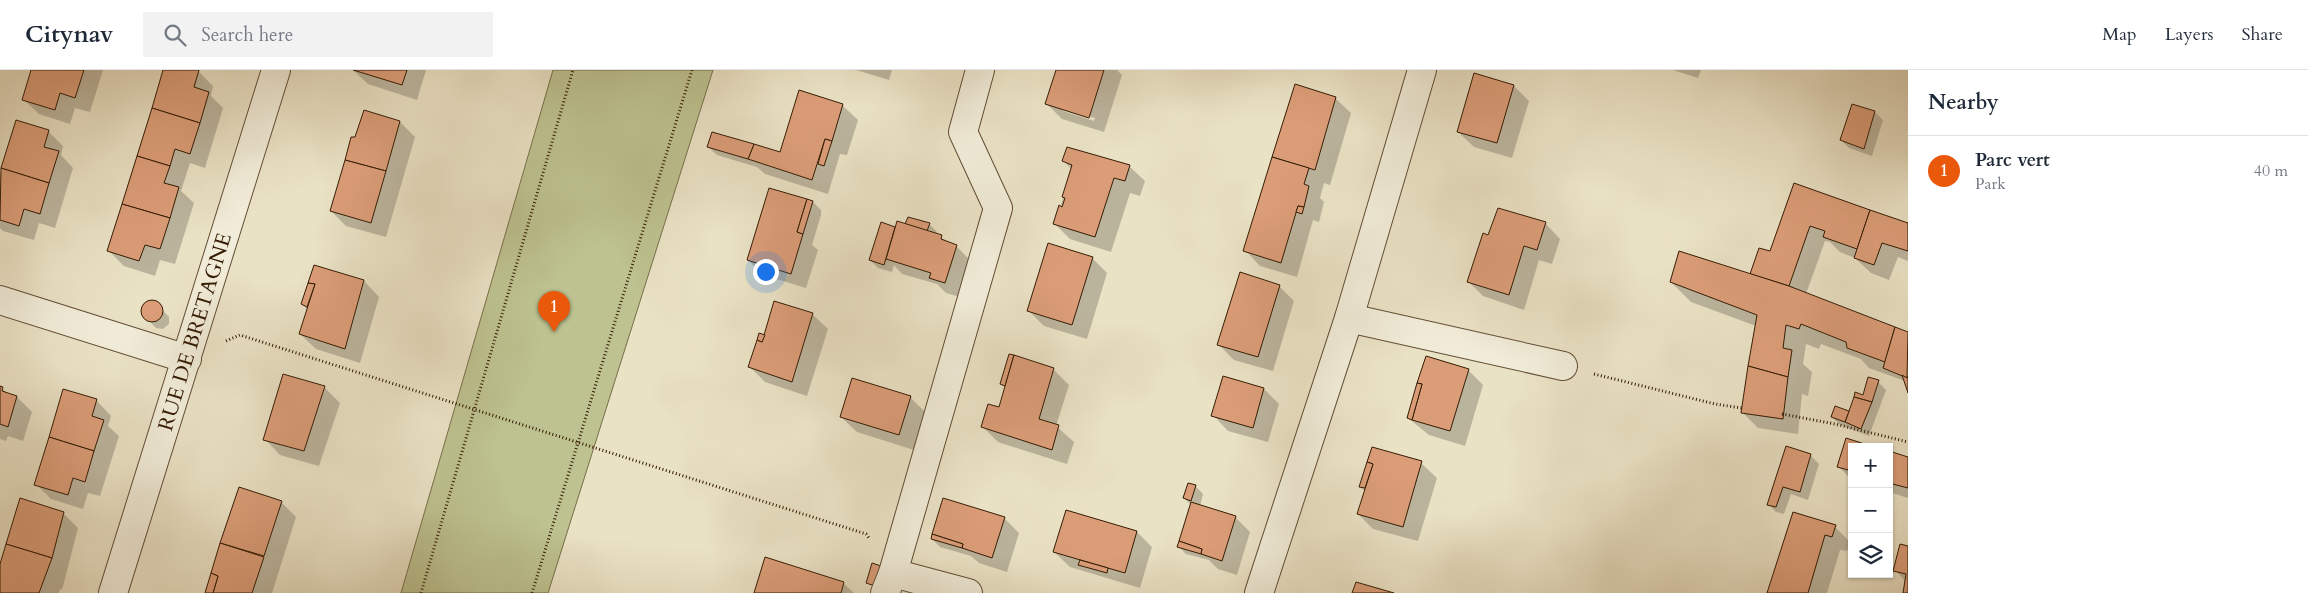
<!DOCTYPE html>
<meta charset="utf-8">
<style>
body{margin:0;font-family:Cardo,serif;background:#f2f2f3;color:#1f2937}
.controls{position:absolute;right:15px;bottom:15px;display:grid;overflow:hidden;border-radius:0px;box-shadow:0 1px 4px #0004}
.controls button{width:45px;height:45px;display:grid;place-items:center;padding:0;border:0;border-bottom:1px solid #e0e1e3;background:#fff;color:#1f2937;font:25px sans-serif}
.you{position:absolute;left:765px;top:201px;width:18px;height:18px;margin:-12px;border:4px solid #fff;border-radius:50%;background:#1a73e8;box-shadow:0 0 0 8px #1a73e833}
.badge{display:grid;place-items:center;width:32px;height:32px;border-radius:50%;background:#ea580c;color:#fff;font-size:16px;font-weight:700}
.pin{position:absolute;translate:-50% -41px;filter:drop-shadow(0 1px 2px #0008)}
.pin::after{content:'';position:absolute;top:26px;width:18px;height:15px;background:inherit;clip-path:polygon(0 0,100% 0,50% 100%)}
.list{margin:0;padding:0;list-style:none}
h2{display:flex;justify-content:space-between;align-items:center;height:65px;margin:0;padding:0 20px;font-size:21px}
h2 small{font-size:16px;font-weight:400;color:#747a83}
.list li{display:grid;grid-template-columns:32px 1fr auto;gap:15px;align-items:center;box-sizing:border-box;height:70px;padding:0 20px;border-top:1px solid #e0e1e3}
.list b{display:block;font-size:19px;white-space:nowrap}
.list p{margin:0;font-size:16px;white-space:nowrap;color:#747a83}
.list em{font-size:16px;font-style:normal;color:#747a83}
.icon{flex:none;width:28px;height:28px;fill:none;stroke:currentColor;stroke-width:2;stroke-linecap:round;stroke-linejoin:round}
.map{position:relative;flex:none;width:1908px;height:523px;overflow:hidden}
header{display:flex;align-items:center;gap:30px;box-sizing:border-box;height:70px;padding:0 25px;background:#fff;border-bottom:1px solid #e0e1e3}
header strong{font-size:24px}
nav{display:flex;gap:28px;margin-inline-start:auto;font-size:18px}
.search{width:350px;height:45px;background:#f2f2f3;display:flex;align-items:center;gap:12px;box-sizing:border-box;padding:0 18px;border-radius:0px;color:#747a83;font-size:19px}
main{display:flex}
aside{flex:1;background:#fff}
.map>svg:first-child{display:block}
</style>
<header>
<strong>Citynav</strong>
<div class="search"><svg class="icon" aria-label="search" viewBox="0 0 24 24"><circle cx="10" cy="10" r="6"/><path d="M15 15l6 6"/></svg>Search here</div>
<nav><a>Map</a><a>Layers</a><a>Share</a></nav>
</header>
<main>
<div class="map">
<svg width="1908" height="523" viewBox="0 0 1908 523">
<rect width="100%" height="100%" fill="#eae2c5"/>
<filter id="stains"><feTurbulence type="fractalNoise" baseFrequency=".004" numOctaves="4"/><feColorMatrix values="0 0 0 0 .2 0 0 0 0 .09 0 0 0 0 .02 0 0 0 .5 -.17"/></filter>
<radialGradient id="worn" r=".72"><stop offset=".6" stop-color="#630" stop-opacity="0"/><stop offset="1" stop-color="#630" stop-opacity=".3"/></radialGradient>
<polygon fill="#bdc290" stroke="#786e4a" points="553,0 713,0 548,523 401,523"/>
<g fill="#0003" fill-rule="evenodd">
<polygon points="32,0 103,0 90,42 75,38 70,54 39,44 23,29"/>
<polygon points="164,0 198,1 213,16 211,26 223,38 205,98 190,93 181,121 194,133 175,194 160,190 155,206 124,196 109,181"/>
<polygon points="353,0 426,0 417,30 368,14"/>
<polygon points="856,0 892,0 889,10"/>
<path d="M1058 0H1117L1122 5 1104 62 1062 49 1047 34ZM1063 39 1095 48 1094 51 1063 41Z"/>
<polygon points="1673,0 1701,0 1698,8"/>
<polygon points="1514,16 1529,31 1512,88 1474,77 1458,62"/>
<polygon points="1335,28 1351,43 1330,115 1324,113 1320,128 1324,132 1319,152 1313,150 1297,207 1260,196 1245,180"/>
<polygon points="842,35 858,50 847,85 840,84 828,124 765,104 757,97 717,85 708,77 780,84"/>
<polygon points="1875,42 1883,50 1872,86 1849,78 1841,70"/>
<polygon points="17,51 48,61 63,76 61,85 73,98 55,158 39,153 34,170 3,161 0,158 0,105"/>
<polygon points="400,52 415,67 386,167 346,156 331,141"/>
<polygon points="1064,91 1129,96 1145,111 1140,126 1130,123 1111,182 1070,169 1055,154 1064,139 1061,135 1063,128 1067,130 1072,100"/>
<polygon points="1795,115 1908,154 1908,191 1898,187 1889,210 1871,203 1855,188 1840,182 1830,172 1825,171 1806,224 1908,263 1908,321 1905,311 1869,298 1861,289 1821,274 1819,279 1806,274 1803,294 1812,302 1808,326 1802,324 1798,364 1758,358 1743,343 1756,256 1691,232 1671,212 1751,205 1771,183"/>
<polygon points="770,120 813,132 821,140 821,145 812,175 818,180 806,218 763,205 748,190"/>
<polygon points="1545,153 1560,169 1552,194 1539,190 1524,240 1483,226 1468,211 1489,166"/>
<polygon points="929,154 937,162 936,165 956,176 971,191 960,227 946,223 937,214 902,204 894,195 892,202 878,198 870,190 894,158 896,160 906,155"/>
<polygon points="1092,188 1107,203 1087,269 1044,256 1029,241"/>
<polygon points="315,196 364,211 379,227 360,293 316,279 300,264 308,240 302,234"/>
<polygon points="1279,216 1294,231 1273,301 1234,290 1219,275"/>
<polygon points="149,232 156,233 169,247 169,254 163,259 156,258 143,244 143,237"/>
<polygon points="812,244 828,259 807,326 765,312 750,297 765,267"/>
<polygon points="1010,285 1054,300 1069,315 1056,356 1074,372 1067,394 998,372 983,357 1000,339 1006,318 1001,314"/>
<polygon points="1468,300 1483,315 1465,376 1429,365 1408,348"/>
<polygon points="284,305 325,318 340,333 319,396 280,385 265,369"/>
<polygon points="1878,312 1886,320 1869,366 1840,355 1832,347 1849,343"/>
<polygon points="0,317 10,325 17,327 32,342 23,371 8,366 6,371 0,369"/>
<polygon points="1264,319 1279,334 1268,372 1228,361 1213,345"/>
<polygon points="910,327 926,343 914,380 857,362 841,347"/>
<polygon points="96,330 111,346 108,356 119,366 100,426 88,423 83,439 51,429 36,414"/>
<polygon points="1787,377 1811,386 1819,394 1808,430 1791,424 1784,444 1776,442 1768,434"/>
<polygon points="1852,377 1852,410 1838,396"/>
<polygon points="1373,378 1421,393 1437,408 1418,471 1373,459 1358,444 1365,421 1360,417"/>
<polygon points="1889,383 1908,389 1908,428 1889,422"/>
<polygon points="1195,416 1203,424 1200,436 1235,447 1250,462 1237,505 1218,499 1209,490 1186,484 1178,476 1192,436 1184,428"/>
<polygon points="239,418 281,432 296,447 272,523 206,523"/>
<polygon points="63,443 78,458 62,520 60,519 59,523 0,523 0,498"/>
<polygon points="1794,444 1835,457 1850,472 1847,481 1840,480 1827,523 1768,523"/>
<polygon points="1004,448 1019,463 1007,502 979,493 971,486 940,477 932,469"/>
<polygon points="1137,462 1152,477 1140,518 1070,497 1054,482"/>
<polygon points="1908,477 1908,523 1904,523 1906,512 1895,500"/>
<polygon points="843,513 854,523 755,523"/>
</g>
<g fill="#db9d78" stroke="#341b03">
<polygon points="31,0 84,0 75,28 60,23 55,40 22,30"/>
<polygon points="163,0 199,0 194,17 209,22 200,53 152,38"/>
<polygon points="353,0 407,0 402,15"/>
<polygon points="1056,0 1104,0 1089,48 1045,34"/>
<polygon points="1474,3 1514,15 1497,73 1457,62"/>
<polygon points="1295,14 1336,27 1315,100 1272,87"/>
<polygon points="799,20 843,34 832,71 825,69 812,110 748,89 754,74 780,82"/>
<polygon points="1852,34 1875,41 1864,79 1840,70"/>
<polygon points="152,38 200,53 190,84 175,79 170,96 137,86"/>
<polygon points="364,40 400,51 386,101 345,90 351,67 355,67"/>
<polygon points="16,50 49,60 44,77 59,81 49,113 1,98"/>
<polygon points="712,62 754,74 748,89 707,77"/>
<polygon points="825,69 832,71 824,96 818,94"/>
<polygon points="1067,77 1130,95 1125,111 1114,108 1095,167 1053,154 1059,135 1062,137 1065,128 1062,127 1072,95 1062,91"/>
<polygon points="137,86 170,96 164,113 179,117 170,148 122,134"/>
<polygon points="1272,87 1309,98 1304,114 1309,116 1304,137 1298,136 1281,193 1243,181"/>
<polygon points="345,90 386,101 371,153 330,141"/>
<polygon points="1,98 49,113 40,144 24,139 19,156 0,150"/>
<polygon points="1794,113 1870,140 1857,179 1823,167 1825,161 1810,156 1789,216 1750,204 1759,178 1770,181"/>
<polygon points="769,118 807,129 797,162 803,164 791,204 747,190"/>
<polygon points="807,129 813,131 803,164 797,162"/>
<polygon points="122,134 170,148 160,179 145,175 139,191 107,181"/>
<polygon points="1298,136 1304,137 1302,144 1296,142"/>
<polygon points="1498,138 1546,152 1537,180 1524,176 1509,225 1467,212 1483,163 1488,165"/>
<polygon points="1870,140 1908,153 1908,181 1882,173 1874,195 1854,188"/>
<polygon points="908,147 930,153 927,161 905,154"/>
<polygon points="897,151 942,165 941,169 957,175 945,213 929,208 931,203 886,189"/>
<polygon points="881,152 895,157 884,195 869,190"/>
<polygon points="1048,173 1093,187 1072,255 1027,241"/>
<polygon points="1679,181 1789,216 1895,257 1885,292 1847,278 1846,272 1801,254 1799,259 1786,255 1783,278 1792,280 1788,307 1748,296 1757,245 1670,212"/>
<polygon points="314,195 364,210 345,279 299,264 315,214 308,213"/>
<polygon points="1240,202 1280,215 1258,287 1217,275"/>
<polygon points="308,213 315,214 307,237 301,234"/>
<circle cx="152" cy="241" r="11"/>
<polygon points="774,231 813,243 792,312 748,297 757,270 762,272"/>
<polygon points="1895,257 1908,262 1907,308 1883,298"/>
<polygon points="759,263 765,265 762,272 757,270"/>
<polygon points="1009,284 1014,285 1005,316 1000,314"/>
<polygon points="1014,285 1054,298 1039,349 1059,355 1052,380 981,357 988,334 999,337"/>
<polygon points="1426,286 1469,299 1450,361 1412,350 1422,314 1417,313"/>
<polygon points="1748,296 1788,307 1783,349 1741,343"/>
<polygon points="283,304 325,316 304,381 263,370"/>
<polygon points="1902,305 1907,308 1908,306 1908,323"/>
<polygon points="1223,306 1264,318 1253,358 1211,346"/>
<polygon points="1868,307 1879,310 1872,332 1854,327 1855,322 1863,325"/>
<polygon points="852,308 911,326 899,365 840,347"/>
<polygon points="1417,313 1422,314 1412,350 1407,348"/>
<polygon points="0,316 3,317 2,321 17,326 8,357 0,354"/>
<polygon points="63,319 97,329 92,346 104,350 94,381 49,367"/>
<polygon points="1854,327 1872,332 1861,359 1845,352"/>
<polygon points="1835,336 1849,341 1845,352 1831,347"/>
<polygon points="49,367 94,381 85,412 73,408 68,425 34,415"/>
<polygon points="1846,368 1874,377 1852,377 1852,401 1837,397"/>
<polygon points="1786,376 1811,384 1800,422 1783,417 1776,437 1767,435"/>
<polygon points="1372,377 1422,391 1403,457 1357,444 1373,394 1367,392"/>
<polygon points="1889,381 1908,387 1908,418 1889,413"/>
<polygon points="1367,392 1373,394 1365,418 1359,417"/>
<polygon points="1188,413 1196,415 1191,431 1183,428"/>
<polygon points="239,417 282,431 264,486 220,473"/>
<polygon points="20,428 64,442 52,488 6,474"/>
<polygon points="943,428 1005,447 992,488 962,478 963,474 932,464"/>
<polygon points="1191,432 1236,446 1222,491 1201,484 1202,479 1179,471"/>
<polygon points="1066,440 1137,461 1125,503 1053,482"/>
<polygon points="1793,442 1836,455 1832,467 1825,465 1808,523 1767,523"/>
<polygon points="932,464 963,474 962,478 931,469"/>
<polygon points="1179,471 1202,479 1201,484 1177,477"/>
<polygon points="220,473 264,487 252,523 213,523 218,506 211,503"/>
<polygon points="6,474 52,488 39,523 0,523 0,494"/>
<polygon points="1900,474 1908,476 1908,523 1903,523 1906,504 1893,501"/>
<polygon points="765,487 844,512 841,523 754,523"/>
<polygon points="1080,490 1108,498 1107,503 1078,495"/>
<polygon points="872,493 884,497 878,517 866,513"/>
<polygon points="211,503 218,506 213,523 205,523"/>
<polygon points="1356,512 1394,523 1352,523"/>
</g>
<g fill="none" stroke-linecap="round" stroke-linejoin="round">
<g stroke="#624d34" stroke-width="30">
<g id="minor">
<polyline points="0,230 187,289"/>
<polyline points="1349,248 1563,296"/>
<polyline points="893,503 968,523"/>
<polyline points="113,523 276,0"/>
<polyline points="885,523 893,503 998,138 963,62 980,0"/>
<polyline points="1259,523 1349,248 1422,0"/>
</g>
</g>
<g stroke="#341b03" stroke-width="3" stroke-dasharray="1 2.5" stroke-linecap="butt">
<polyline points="226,271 240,265 866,464 869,468"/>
<polyline points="1594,304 1715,334 1742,338"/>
<polyline points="1782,344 1835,354 1908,372"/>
<polyline points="421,523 573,0"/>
<polyline points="532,523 692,0"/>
</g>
<use href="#minor" stroke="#f1ecd9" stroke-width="28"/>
</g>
<g text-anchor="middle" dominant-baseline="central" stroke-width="4.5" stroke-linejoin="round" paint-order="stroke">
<g font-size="21" fill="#341b03" stroke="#f1ecd9">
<text transform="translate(195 262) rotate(-73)">RUE DE BRETAGNE</text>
</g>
</g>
<rect width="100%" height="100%" filter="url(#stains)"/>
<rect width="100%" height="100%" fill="url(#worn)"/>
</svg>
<div class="controls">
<button>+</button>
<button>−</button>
<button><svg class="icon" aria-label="layers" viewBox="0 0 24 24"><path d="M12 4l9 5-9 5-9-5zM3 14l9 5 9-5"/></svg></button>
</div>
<div class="you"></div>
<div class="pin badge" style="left:554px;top:262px">1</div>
</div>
<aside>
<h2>Nearby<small></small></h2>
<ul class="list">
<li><span class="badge">1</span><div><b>Parc vert</b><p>Park</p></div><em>40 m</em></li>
</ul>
</aside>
</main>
